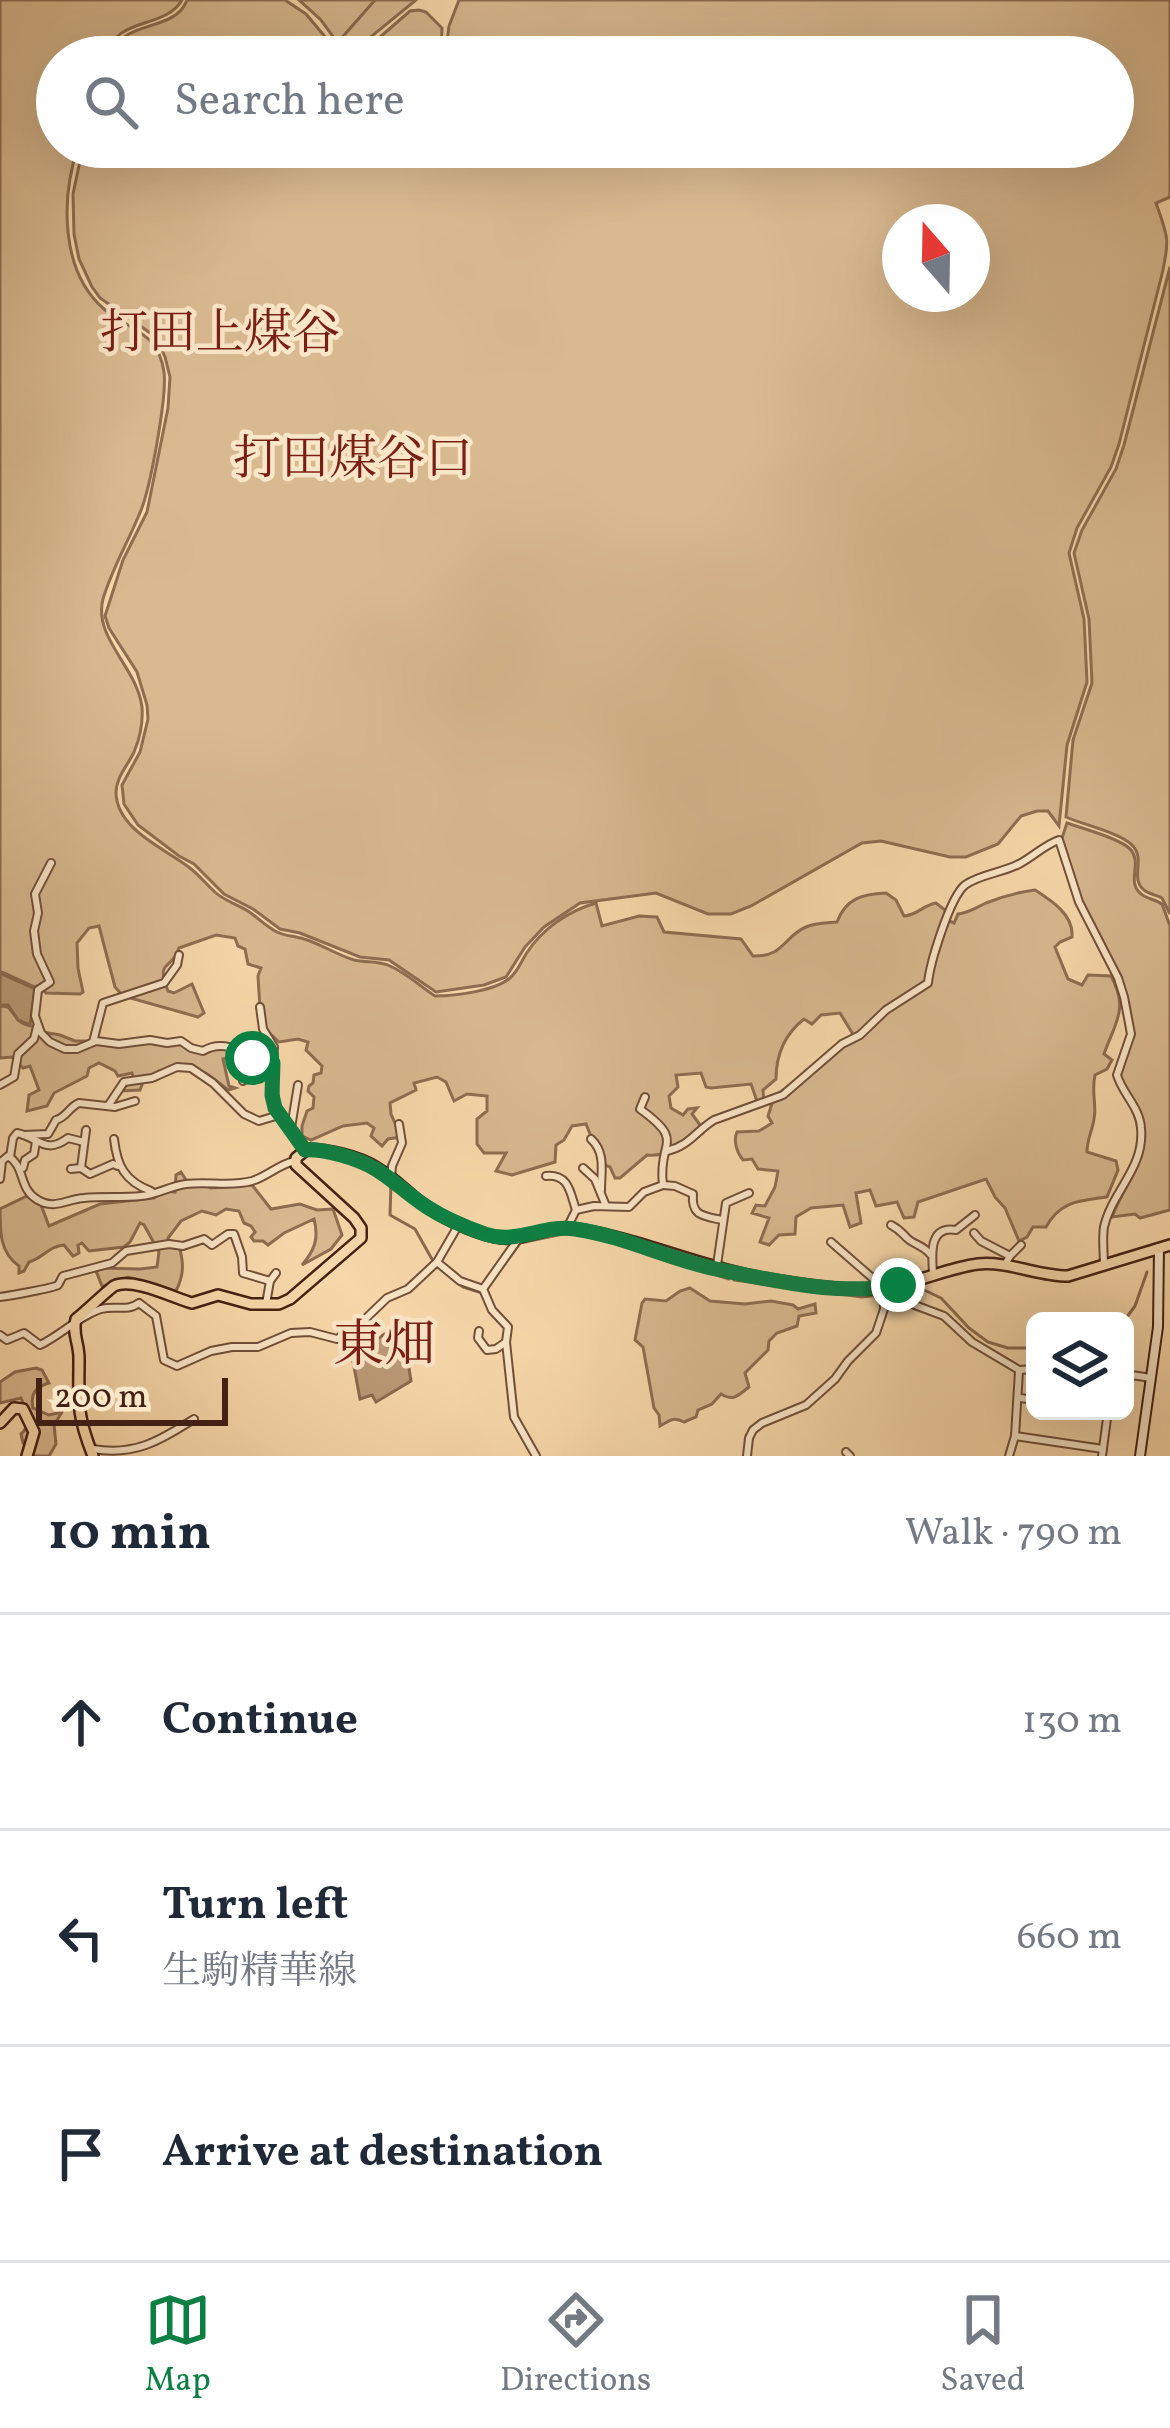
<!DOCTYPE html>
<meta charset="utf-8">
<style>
body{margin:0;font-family:Vollkorn,"Noto Serif JP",serif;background:#f2f2f3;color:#1f2937}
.controls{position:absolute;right:36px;bottom:36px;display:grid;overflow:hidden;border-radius:18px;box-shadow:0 12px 48px #0002}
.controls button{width:108px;height:108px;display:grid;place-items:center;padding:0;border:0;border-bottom:3px solid #e0e1e3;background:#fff;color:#1f2937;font:60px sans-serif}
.compass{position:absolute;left:882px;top:204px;width:108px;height:108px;border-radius:50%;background:#fff;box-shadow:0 12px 48px #0002;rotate:340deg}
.scale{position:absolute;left:36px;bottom:30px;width:192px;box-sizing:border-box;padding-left:12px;border:6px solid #442114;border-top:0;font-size:33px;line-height:42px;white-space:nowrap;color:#442114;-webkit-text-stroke:9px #fae6c8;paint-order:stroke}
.stop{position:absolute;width:36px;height:36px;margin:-27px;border:9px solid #0b8043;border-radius:50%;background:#fff}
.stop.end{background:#0b8043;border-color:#fff;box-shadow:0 3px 12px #0008}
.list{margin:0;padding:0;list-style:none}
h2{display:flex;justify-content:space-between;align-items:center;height:156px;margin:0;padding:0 48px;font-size:51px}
h2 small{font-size:39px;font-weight:400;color:#747a83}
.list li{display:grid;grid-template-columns:78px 1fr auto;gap:36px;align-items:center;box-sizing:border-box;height:216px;padding:0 48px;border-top:3px solid #e0e1e3}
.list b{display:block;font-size:45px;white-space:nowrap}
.list p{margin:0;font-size:39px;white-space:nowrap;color:#747a83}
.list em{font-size:39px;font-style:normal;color:#747a83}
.icon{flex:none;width:66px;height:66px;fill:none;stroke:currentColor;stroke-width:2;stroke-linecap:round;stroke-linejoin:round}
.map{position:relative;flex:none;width:1170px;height:1456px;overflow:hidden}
.search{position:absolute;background:#fff;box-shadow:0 12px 48px #0002;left:36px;right:36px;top:36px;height:132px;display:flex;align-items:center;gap:30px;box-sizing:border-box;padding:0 42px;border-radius:66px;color:#747a83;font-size:45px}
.sheet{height:804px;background:#fff}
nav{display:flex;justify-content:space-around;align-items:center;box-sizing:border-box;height:168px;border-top:3px solid #e0e1e3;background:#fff;font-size:33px;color:#747a83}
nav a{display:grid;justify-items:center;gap:6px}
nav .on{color:#0b8043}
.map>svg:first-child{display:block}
</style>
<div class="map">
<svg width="1170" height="1456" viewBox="0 0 1170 1456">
<rect width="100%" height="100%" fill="#f8d8aa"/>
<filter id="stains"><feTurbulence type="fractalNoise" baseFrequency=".00167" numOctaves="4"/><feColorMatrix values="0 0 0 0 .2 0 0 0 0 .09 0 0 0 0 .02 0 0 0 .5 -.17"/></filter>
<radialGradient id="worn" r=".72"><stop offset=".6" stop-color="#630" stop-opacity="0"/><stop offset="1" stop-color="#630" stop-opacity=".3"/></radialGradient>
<g fill="#d9b990" stroke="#8e6d52" stroke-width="3" fill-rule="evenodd">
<path d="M0 0H182C165 30 113 16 107 57H57V147H78C61 198 60 271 104 309 131 332 158 331 164 372 167 397 150 492 139 515 127 544 112 569 103 599 93 638 137 667 142 707 143 721 140 738 134 752 128 765 116 777 116 793 117 830 166 849 190 868 199 875 207 885 216 893 225 901 237 904 248 911 257 917 267 927 277 932 285 936 295 936 304 939 321 944 337 955 354 960 366 963 378 960 390 966 406 973 420 986 435 996 455 996 495 991 510 978 518 971 521 962 526 954 542 929 568 911 596 903L602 926 639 916 657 917 664 932 741 939 753 956C784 957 783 937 806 927 815 923 828 923 837 922 846 898 863 894 886 893L896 900 904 916C918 915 923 905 936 903L945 910 947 920 954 923 958 914C969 913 975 908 986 903 1001 897 1018 892 1035 890 1052 901 1074 915 1072 937L1060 942 1055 947 1068 979 1082 985 1088 975 1111 976C1129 1009 1115 1023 1104 1054L1112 1060 1107 1069 1095 1075C1091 1092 1097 1105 1094 1119 1092 1132 1087 1139 1087 1152L1116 1161 1118 1170 1107 1197C1081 1201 1061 1200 1046 1227H1033L1027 1237 1019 1241 1005 1208 995 1197 986 1179 918 1202 914 1217 904 1218 897 1202 876 1206 870 1190 856 1193 861 1223 850 1227 843 1205 811 1208 796 1217 795 1234 779 1235 769 1245 760 1242 769 1218 752 1213 756 1205 765 1206 775 1187 778 1171 758 1169 752 1159 743 1160C737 1153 733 1141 737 1132L759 1131 772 1123 768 1116 774 1097 854 1036 840 1013 821 1015 812 1024 804 1019C785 1034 776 1054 776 1079L763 1090 764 1103 758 1104 751 1084 711 1088 706 1087 701 1073 676 1075 678 1087 669 1096 671 1108 683 1115 688 1109 697 1108 692 1114 703 1129V1133C687 1145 667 1157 647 1155L620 1178H615L610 1167 602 1164 586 1124 572 1126 564 1140 556 1145 555 1162 512 1175 496 1171 506 1153H484L477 1144V1119L487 1111V1096L467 1094 454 1101 446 1082 437 1077 414 1083 416 1090 390 1103 391 1114 401 1137 388 1139 382 1146 371 1136 374 1128 367 1123 343 1126 311 1140 302 1136V1126L307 1111 313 1108 314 1097 308 1091 309 1086 313 1083 314 1075 321 1073 322 1066 306 1050 308 1042 298 1039 279 1042 261 1025 258 976 261 968 248 964 245 949 238 946 235 938 216 935 179 948C172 971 155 959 168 991L174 993 192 984 204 1013 198 1017 123 996 115 987 99 926 89 928 77 943 78 968 83 992 80 994 46 993 40 985 35 987 0 971Z"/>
<path d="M187 0H285L306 14 342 57H113C118 18 175 34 187 0Z"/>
<polygon points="299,0 416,0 356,49 348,51 342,49 321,20"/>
<path d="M459 0H1170V197L1156 203C1168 237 1170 239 1162 274L1119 444 1111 467 1077 528 1069 553 1084 619 1087 682 1067 745 1059 826 1048 811H1037L1021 816 998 844 966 857H950L881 841 862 843 751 906 731 914H708L656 893 580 903 544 927 525 947 506 977 484 985 436 992 389 960 360 957 300 933 280 929 253 909 224 894 194 864 179 856 138 825 124 804 122 785 140 752 148 719 147 705 137 672 109 628 105 616 123 560 147 512 168 408 170 377 165 357 156 337 100 298 92 287 79 259 74 234 73 194 83 147H1113V57H445L449 26ZM900 222H972V294H900Z"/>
<polygon points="419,10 426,12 442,28 441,57 357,57 410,11"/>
<path d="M1170 267V914L1162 898C1156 895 1149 894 1144 890 1129 878 1147 858 1131 844 1117 832 1084 825 1066 817L1073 740 1092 683 1089 619 1074 553 1082 530 1116 469 1124 445Z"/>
<path d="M1067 823C1081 828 1122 839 1131 850 1143 865 1124 884 1144 896 1149 899 1156 900 1162 904L1170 926V1210L1140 1218 1135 1214 1112 1217C1123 1186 1154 1154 1141 1118 1136 1103 1125 1091 1120 1075L1134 1034 1126 996 1081 901 1062 838Z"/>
<path d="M0 1006 8 1007C20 1021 18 1025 39 1027L43 1032 60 1035 75 1041H181L196 1049 222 1045 233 1048 232 1057 223 1059 229 1086 235 1088 228 1090C201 1068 193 1062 159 1071L160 1077 156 1080 143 1082 140 1090 120 1091 134 1079 132 1073 118 1076 115 1071 99 1063 89 1068 87 1076 54 1093 47 1106 27 1111 29 1095 39 1090 30 1066 23 1068 12 1057 0 1058Z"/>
<path d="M181 1172 186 1180 197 1182 211 1188 252 1185 271 1209 300 1204 317 1210 333 1209 342 1235 331 1249 302 1265C315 1250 319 1238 314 1219L284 1233 268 1245 263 1241H254L251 1237 255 1232 251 1226 244 1223 239 1211 226 1209 216 1215 202 1211 181 1221 168 1238 172 1244 179 1246C184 1263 184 1275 176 1291L128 1277 105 1286H102L96 1271 100 1268 140 1269 157 1267 159 1252 144 1225 140 1223 130 1242 124 1247 89 1251 82 1243 78 1245 79 1253 73 1256 64 1245C49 1246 43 1258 29 1262L24 1271 19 1273V1266C0 1253 0 1232 0 1209L27 1196 41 1205 49 1226 100 1204 154 1198 165 1191 175 1192 176 1175Z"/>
<path d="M690 1288 710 1301 745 1304 771 1301 793 1305 798 1309 815 1304 816 1313 799 1316 797 1326 777 1333 769 1341 768 1350 745 1373 749 1387C738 1395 734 1402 721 1394L712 1404 698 1410 696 1417 684 1422C673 1416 669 1421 660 1426L659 1415 654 1408 643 1347 635 1340 642 1303 645 1299 666 1301 680 1291Z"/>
<path d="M36 1368 42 1370 49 1383C36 1387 30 1393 33 1408L49 1415 62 1412 54 1425 56 1444 49 1456H31L34 1447 31 1443H23L21 1434C33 1424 26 1410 21 1398L0 1403V1382L15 1372Z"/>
</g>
<g fill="#bb9a77" stroke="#8b6a4f" stroke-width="3">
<polygon points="0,973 35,989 30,1025 18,1020 8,1005 0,1005"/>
<polygon points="398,1325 403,1330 411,1381 376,1402 372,1395 360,1399 352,1356"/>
</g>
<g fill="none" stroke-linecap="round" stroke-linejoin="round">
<g stroke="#8b6a4f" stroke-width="3">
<polyline points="339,41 375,0"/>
<polyline points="391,1184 390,1215 415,1229 433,1261"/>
<polyline points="636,1250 729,1279"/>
<polyline points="451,1277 463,1287 479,1292"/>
<polyline points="734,1280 862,1297 924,1290 941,1298 969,1328 988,1342 1008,1348 1035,1348"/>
<polyline points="487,1288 520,1243 563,1234"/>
<polyline points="1124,1321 1135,1306 1147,1272"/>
</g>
<g stroke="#714f3a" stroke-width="10">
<g id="street">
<path d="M51 863 35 894 38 913 34 931 37 954 50 982 38 990 35 1016 41 1033 50 1042 65 1049H77L96 1041 119 1044 150 1040 167 1043 181 1041 191 1048 203 1051C226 1037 244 1056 269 1060L273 1065 275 1107 305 1150"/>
<polyline points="260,1007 263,1029 274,1047 273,1063"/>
<polyline points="93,1042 103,1003 164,983 177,965 179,955"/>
<polyline points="243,1081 249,1073 252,1058"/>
<polyline points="0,1085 14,1077 18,1054 34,1039 37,1027"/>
<polyline points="108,1106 124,1082 152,1078 177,1067 191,1068 213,1083 244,1114 259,1121 279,1115"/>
<polyline points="291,1128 298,1085"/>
<path d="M24 1135 48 1134 56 1120C67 1117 69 1107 79 1103L115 1107 135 1101"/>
<path d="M114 1139C117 1165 124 1181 151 1191"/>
<path d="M591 1139C606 1153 601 1171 601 1190"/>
<path d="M667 1151C689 1146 696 1131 714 1120L783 1095 842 1044 860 1035 886 1010 928 983C930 963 950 897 965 885 980 874 1002 873 1019 864 1033 857 1044 845 1059 840L1079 902 1118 978 1124 997 1131 1034 1117 1075C1122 1093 1140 1108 1141 1128 1145 1168 1112 1191 1104 1227 1102 1239 1104 1253 1104 1266"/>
<path d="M10 1157 13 1138 17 1133C40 1138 45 1155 68 1138L84 1142"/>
<polyline points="23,1168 25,1160 34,1154 36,1141"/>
<polyline points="81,1168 86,1130"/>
<polyline points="583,1168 595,1179 606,1206"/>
<polyline points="71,1169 81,1168 90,1174 113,1164 118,1166"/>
<path d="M546 1176C569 1174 570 1192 576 1210"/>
<polyline points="391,1178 392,1166 402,1143 399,1124"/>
<path d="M0 1179 2 1161 8 1156C26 1167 18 1189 38 1200 54 1210 67 1199 84 1198 102 1196 122 1198 141 1196 156 1195 170 1186 186 1184 209 1181 230 1187 252 1181 268 1176 279 1164 295 1161"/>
<path d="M663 1185 675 1186 693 1194C691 1216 703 1216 722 1220"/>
<path d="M891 1225C899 1229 901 1232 907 1238 914 1245 923 1245 930 1254"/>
<path d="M567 1228 576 1210 594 1206 629 1207 644 1192 663 1185C657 1140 687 1143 640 1109L645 1097"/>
<polyline points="974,1233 981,1241 1010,1256"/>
<polyline points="831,1242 877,1282 878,1289"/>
<polyline points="437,1262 459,1224"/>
<polyline points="717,1265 726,1203 749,1193"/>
<polyline points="1004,1266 1010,1256 1021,1245"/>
<path d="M933 1273C932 1256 928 1225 956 1230L975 1215"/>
<polyline points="903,1286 912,1304 944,1316 972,1342 1019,1370 1035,1369"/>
<polyline points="483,1289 492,1310 508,1327 506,1342 514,1417 536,1456"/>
<polyline points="483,1289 519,1238"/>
<path d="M0 1297C8 1296 54 1288 58 1285 60 1282 61 1279 63 1276L112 1263 126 1251 169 1244 183 1246 204 1239 212 1245 228 1234H234L242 1257 243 1273 270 1281"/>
<polyline points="266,1304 270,1281 276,1273"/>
<polyline points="479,1331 478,1338 487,1350 496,1349 506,1342"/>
<path d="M0 1335 7 1340 24 1333 40 1345C61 1335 79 1316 101 1309 116 1305 127 1312 139 1303L156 1316 164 1360 177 1366 211 1351 232 1347H258L291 1333 310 1332 337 1339 359 1325 387 1298 408 1289 437 1262 460 1281 483 1289"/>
<polyline points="1125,1374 1151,1378"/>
<polyline points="1020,1398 1035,1400"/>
<polyline points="1015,1436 1103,1449"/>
<path d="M93 1449C135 1456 159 1441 194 1419"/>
<polyline points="846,1452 850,1456"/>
<polyline points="747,1456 749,1438 753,1430 762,1423 806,1405 835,1379 848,1361 876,1333 884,1309 883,1288"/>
<polyline points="1009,1456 1015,1436 1019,1371"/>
<polyline points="1102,1456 1108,1411"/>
</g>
</g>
<g stroke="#442114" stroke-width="12">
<polyline id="secondary" points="1140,1456 1158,1327 1159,1248"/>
</g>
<g stroke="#442114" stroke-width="14">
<g id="primary">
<polyline points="0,1423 14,1408 23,1409 34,1432 27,1456"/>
<path d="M93 1456C76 1413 79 1403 79 1358 79 1343 72 1334 76 1319 85 1312 108 1290 114 1286 133 1277 174 1298 192 1303L218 1295 251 1304H279L290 1299 361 1238V1228L354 1218 296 1165V1158L307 1149C329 1150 358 1156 377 1168 393 1177 406 1191 420 1202 441 1217 469 1231 495 1237 522 1243 548 1224 576 1229 645 1240 709 1271 780 1281 814 1286 854 1293 889 1287 919 1282 948 1268 978 1264 1008 1261 1038 1276 1068 1276L1170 1245"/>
</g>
</g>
<use href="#street" stroke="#fae6c8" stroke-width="6"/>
<use href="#secondary" stroke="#fae6c8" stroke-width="8"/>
<use href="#primary" stroke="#f8d8aa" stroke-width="9"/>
</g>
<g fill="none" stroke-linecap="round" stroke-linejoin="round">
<path stroke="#0b8043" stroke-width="15" d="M252 1058 273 1063 272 1095 275 1108 305 1150C318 1149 329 1152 341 1155 385 1167 392 1184 427 1207 444 1218 465 1227 485 1234 517 1245 543 1224 575 1229 624 1236 668 1259 716 1269 774 1281 840 1296 898 1285"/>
</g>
<g text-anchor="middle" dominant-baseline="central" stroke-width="9" stroke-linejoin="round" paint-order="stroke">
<g font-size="48" fill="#7a1f14" stroke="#fae6c8">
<text x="220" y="335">打田上煤谷</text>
<text x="353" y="461">打田煤谷口</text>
</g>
<g font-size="51" fill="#7a1f14" stroke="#fae6c8">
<text x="384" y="1347">東畑</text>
</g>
</g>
<rect width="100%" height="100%" filter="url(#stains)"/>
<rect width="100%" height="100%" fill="url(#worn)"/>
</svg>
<div class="controls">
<button><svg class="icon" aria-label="layers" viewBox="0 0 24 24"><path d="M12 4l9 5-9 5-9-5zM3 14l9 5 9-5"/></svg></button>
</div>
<svg class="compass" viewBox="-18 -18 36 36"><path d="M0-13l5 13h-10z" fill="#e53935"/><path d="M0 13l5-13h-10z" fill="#747a83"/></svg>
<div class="scale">200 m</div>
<div class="stop" style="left:252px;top:1058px"></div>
<div class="stop end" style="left:898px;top:1285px"></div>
<div class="search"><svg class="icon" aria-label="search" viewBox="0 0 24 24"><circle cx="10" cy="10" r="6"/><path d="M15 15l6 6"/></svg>Search here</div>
</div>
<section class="sheet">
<h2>10 min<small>Walk · 790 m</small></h2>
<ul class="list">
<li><svg class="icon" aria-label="ahead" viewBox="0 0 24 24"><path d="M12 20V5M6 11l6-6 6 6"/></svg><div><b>Continue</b></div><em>130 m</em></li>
<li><svg class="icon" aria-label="left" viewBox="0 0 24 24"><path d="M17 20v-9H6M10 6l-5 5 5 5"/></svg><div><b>Turn left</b><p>生駒精華線</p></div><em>660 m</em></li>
<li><svg class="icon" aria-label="arrive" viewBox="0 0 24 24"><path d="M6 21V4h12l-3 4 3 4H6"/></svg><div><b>Arrive at destination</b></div></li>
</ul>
</section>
<nav>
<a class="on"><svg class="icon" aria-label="map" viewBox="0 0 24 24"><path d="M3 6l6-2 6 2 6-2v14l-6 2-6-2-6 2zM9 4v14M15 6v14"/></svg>Map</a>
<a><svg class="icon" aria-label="directions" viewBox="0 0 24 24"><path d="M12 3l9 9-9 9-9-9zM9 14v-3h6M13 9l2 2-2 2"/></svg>Directions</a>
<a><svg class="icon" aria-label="saved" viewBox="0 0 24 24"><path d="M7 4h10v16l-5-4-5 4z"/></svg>Saved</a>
</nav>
